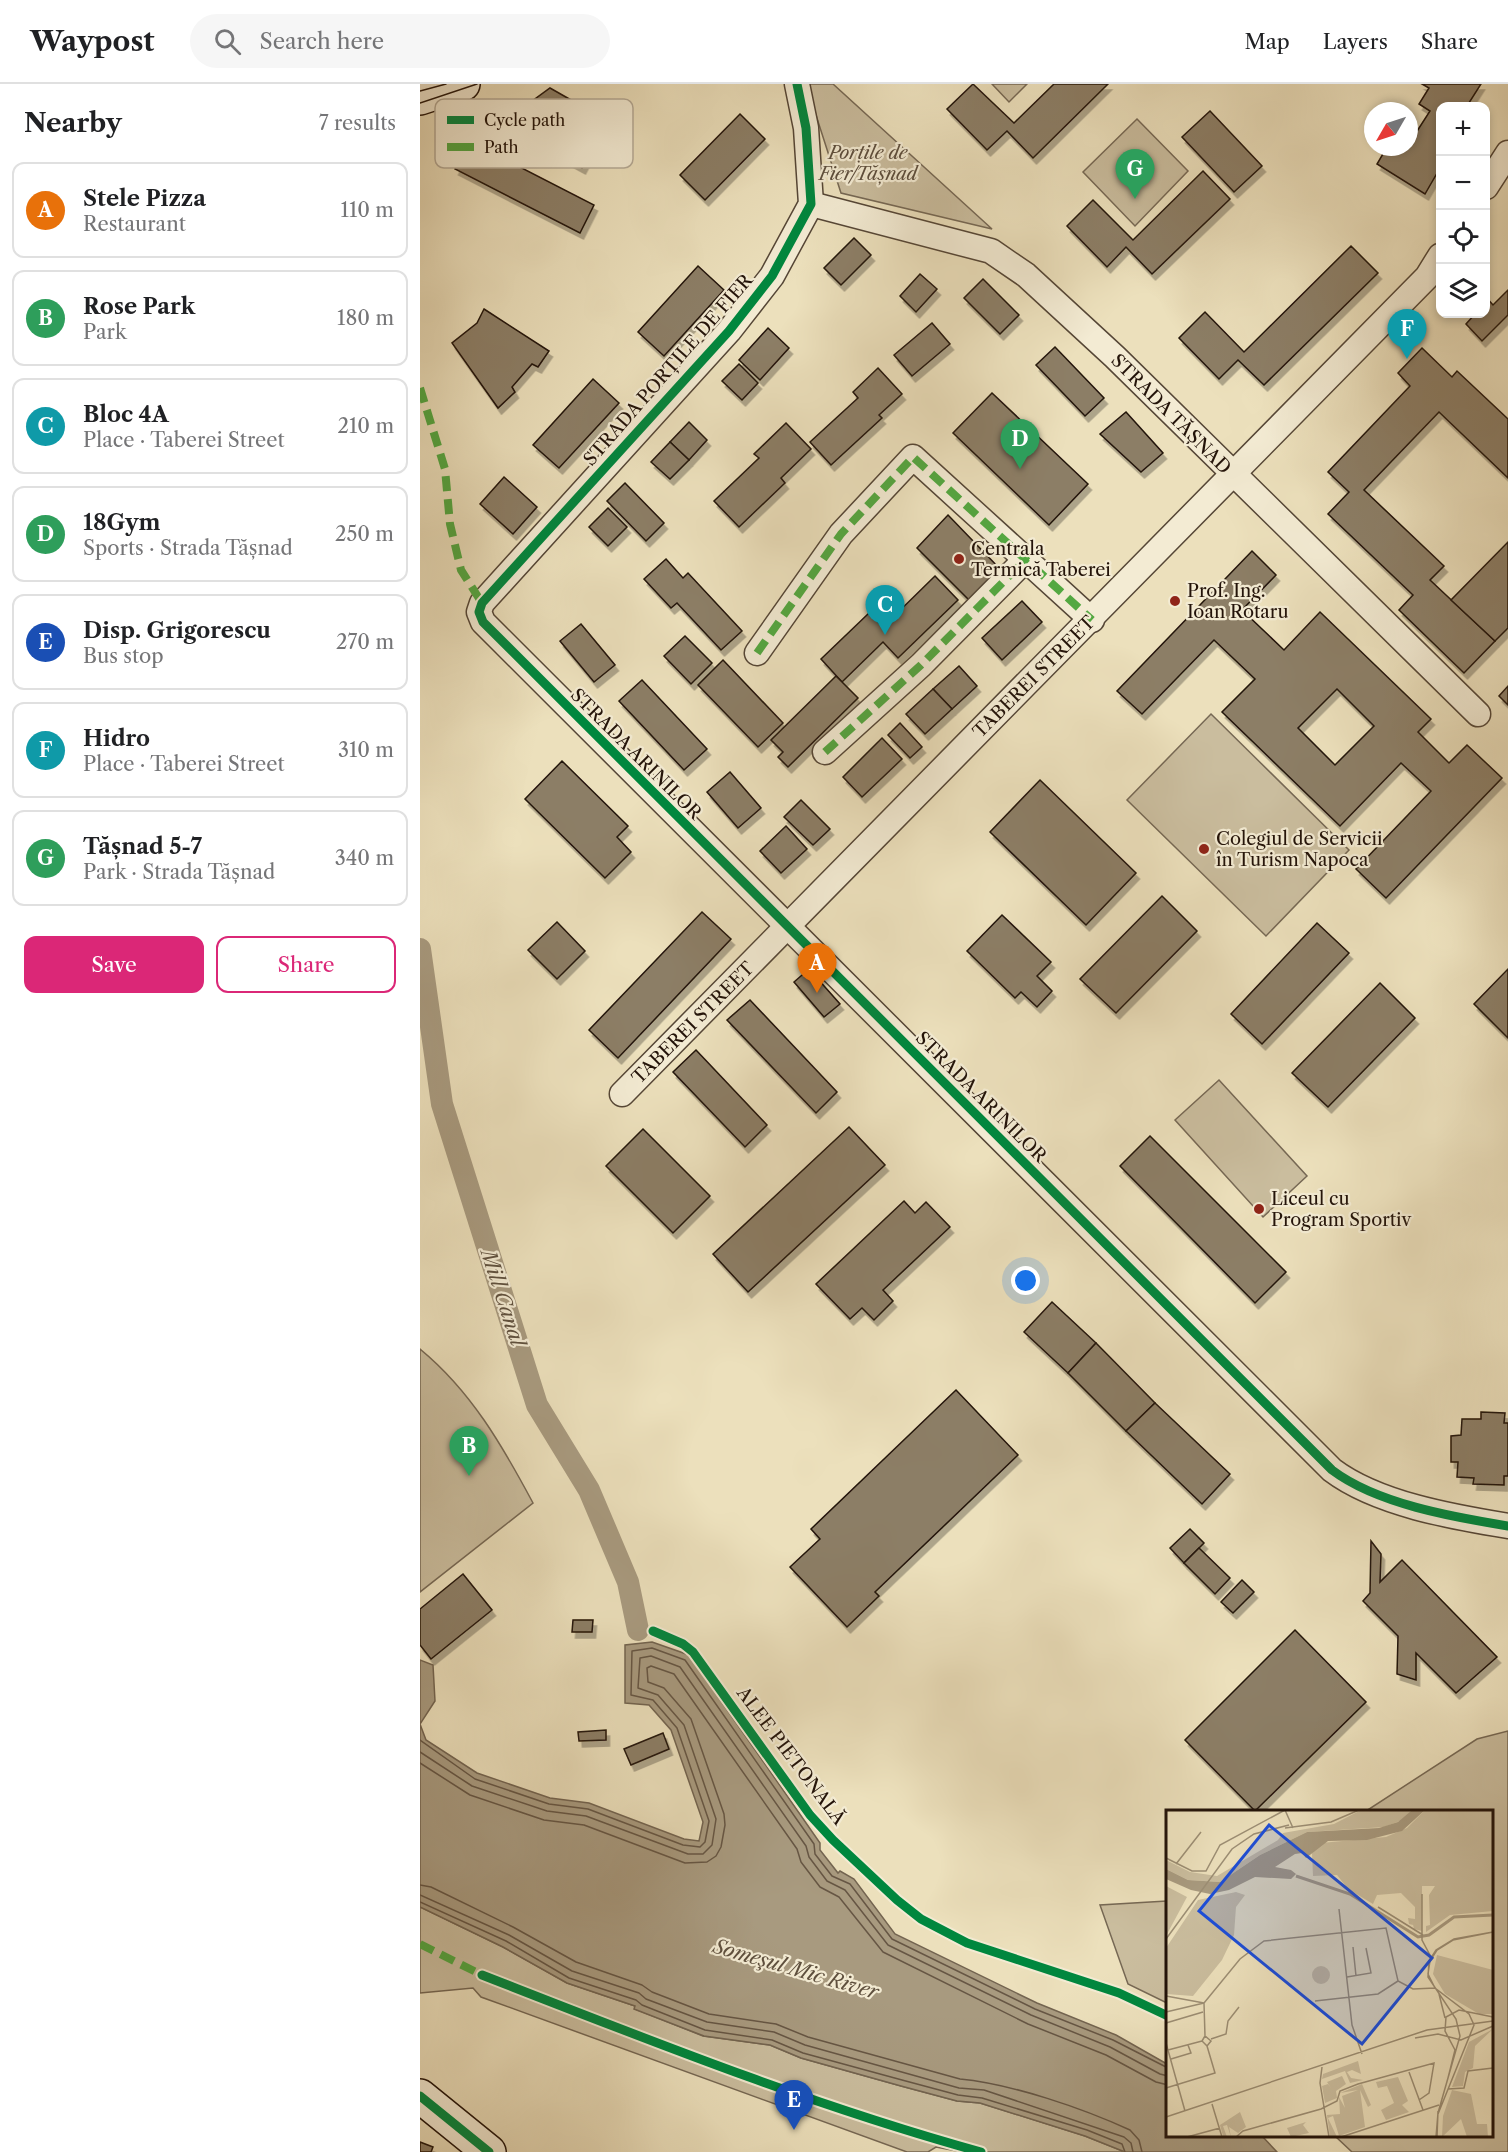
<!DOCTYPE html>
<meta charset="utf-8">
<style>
body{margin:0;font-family:"Libre Caslon Text",serif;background:#f6f6f6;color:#202124}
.controls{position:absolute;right:18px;top:18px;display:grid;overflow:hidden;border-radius:12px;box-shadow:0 3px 9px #0003}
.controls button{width:54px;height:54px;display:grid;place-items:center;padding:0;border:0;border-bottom:2px solid #e0e0e0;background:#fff;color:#202124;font:30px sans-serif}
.compass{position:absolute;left:944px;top:18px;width:54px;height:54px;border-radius:50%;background:#fff;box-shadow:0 3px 9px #0003;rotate:231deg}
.you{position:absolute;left:606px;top:1197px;width:21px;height:21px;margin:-15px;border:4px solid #fff;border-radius:50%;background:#1a73e8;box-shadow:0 0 0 9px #1a73e833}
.badge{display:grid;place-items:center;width:39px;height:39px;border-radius:50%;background:#db2777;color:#fff;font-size:20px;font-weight:700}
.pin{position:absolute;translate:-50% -50px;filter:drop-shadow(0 2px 3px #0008)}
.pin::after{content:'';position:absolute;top:32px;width:21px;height:18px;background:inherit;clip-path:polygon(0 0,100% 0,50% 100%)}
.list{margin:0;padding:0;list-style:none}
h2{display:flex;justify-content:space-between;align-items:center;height:78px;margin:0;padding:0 24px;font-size:26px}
h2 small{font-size:20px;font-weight:400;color:#757577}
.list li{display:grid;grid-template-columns:39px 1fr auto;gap:18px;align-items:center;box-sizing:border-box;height:96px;margin:0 12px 12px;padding:0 12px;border:2px solid #e0e0e0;border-radius:12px}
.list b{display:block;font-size:22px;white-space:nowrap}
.list p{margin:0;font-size:20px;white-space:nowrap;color:#757577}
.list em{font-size:20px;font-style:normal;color:#757577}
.actions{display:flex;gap:12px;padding:18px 24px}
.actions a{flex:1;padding:14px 0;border:2px solid #db2777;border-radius:12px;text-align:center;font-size:21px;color:#db2777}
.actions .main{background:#db2777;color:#fff}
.icon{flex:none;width:33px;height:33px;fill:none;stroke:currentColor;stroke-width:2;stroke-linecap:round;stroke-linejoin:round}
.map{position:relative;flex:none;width:1088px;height:2068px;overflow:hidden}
header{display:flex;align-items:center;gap:36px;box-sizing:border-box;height:84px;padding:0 30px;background:#fff;border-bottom:2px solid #e0e0e0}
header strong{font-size:28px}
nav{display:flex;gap:33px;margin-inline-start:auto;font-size:21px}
.search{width:420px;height:54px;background:#f6f6f6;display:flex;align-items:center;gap:15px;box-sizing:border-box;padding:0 21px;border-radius:33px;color:#757577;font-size:22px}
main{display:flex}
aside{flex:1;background:#fff}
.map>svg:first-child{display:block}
</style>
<header>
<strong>Waypost</strong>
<div class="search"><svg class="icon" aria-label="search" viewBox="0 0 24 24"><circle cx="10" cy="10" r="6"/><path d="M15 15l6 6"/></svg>Search here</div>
<nav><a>Map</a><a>Layers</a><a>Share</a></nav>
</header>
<main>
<aside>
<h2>Nearby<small>7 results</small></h2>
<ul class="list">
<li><span class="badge" style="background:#e8710a">A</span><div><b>Stele Pizza</b><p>Restaurant</p></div><em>110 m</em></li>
<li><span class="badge" style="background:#2e9e5b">B</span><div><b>Rose Park</b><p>Park</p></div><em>180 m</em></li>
<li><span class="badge" style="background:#0f9aa8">C</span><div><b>Bloc 4A</b><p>Place · Taberei Street</p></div><em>210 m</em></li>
<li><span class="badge" style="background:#2e9e5b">D</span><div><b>18Gym</b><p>Sports · Strada Tășnad</p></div><em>250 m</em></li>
<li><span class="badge" style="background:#1a4fb4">E</span><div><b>Disp. Grigorescu</b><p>Bus stop</p></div><em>270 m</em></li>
<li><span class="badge" style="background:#0f9aa8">F</span><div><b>Hidro</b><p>Place · Taberei Street</p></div><em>310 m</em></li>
<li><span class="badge" style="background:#2e9e5b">G</span><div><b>Tășnad 5-7</b><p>Park · Strada Tășnad</p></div><em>340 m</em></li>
</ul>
<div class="actions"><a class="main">Save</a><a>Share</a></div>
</aside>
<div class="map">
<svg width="1088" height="2068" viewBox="0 0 1088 2068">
<defs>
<filter id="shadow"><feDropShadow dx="3.5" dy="6" stdDeviation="0" flood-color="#0004"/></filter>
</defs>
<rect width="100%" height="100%" fill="#ece0bc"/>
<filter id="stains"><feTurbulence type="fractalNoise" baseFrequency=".00333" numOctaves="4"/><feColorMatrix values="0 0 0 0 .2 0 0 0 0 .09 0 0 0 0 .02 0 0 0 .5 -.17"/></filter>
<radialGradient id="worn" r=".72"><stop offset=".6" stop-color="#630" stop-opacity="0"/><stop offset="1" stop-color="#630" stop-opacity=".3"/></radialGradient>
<g fill="#cabd9e" stroke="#766854" stroke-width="1.5">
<polygon points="386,0 413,0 572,145 421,109"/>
<polygon points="572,0 607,0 589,18"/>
<polygon points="717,35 768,87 715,142 663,88"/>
<polygon points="791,630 929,766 846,852 707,716"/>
<polygon points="799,996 887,1092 843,1133 755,1036"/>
<path d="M0 1265C51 1307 82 1361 113 1419L0 1508Z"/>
<polygon points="1088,1647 1088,2068 932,2068 915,2052 1072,2052 1072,1728 946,1727 1057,1655"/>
<polygon points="747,1817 748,1817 747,1919 708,1900 680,1821"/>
<polygon points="0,1823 83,1863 147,1899 215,1922 215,1925 283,1952 350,1961 381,1974 481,2002 537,2017 560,2019 665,2052 705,2068 542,2068 516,2063 508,2068 487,2068 61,1913 53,1904 0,1909"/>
</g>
<polygon fill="#a89a7f" stroke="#736450" stroke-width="1.5" points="232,1558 269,1571 400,1759 400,1766 418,1789 420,1787 434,1795 475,1850 617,1919 696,1951 747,1980 748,2052 842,2052 857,2068 705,2068 665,2052 560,2019 537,2017 481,2002 381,1974 350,1961 284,1952 214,1925 215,1922 147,1899 83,1863 0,1823 0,1576 13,1581 15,1617 0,1640 6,1656 57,1689 130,1714 169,1719 264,1755 279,1757 283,1738 251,1646 229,1621 205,1619 205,1561"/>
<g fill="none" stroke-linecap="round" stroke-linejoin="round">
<g stroke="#665644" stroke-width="1.5">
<polyline points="0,1656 55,1695 129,1720 168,1725 263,1761 280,1763 285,1758 289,1737 257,1644 233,1616 211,1611 212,1567 232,1564 265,1576 394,1760 395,1770 412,1792 430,1800 472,1855 615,1925 693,1956 748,1984"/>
<polyline points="0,1668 52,1702 127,1727 166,1732 268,1770 283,1770 292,1761 296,1735 264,1641 238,1611 218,1604 220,1574 231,1572 260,1583 386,1762 389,1773 407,1797 425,1806 468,1861 611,1931 690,1963 740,1990 748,1992"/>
<polyline points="0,1679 50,1711 124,1736 164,1741 265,1779 287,1778 296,1772 301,1763 305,1741 304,1730 271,1635 244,1604 228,1598 227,1584 231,1582 254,1590 377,1765 381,1778 400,1803 419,1813 463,1868 608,1940 686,1971 736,1998 748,2001"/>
<path d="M0 1801 11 1803 93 1843 156 1878 222 1901 232 1908 289 1930 356 1940 388 1953 540 1995C592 2000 662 2024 710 2046L719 2056 722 2068"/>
<polyline points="0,1811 89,1851 152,1887 219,1909 226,1915 287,1938 354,1948 385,1961 539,2004 564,2006 704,2053 711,2059 713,2068"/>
<polyline points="0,1818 86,1857 149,1894 216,1916 222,1921 285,1946 352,1956 383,1969 482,1996 538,2011 562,2014 667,2046 702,2060 705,2068"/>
</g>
<polyline stroke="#a89a7f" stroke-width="22" points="0,865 22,1020 117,1321 169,1406 208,1498 218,1546"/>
</g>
<g fill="#8c7e66" stroke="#231309" stroke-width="1.5" fill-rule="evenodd" filter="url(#shadow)">
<polygon points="553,0 594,39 634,0 688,0 613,74 587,47 567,66 527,25"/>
<polygon points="1002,0 1061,0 1047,22 1020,22 1020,84 1005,110 957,80 967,63 989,63 989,54 992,55 1010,27 999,20 1009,4"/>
<polygon points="130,4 174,29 171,67 162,84 88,44 93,31"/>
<polygon points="790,27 842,82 814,108 762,53"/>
<polygon points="320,30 345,55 285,116 260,91"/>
<polygon points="49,57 174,121 160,149 35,85"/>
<polygon points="783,87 810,115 732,190 706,163 687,183 647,142 673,116 713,156"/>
<polygon points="434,154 451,171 421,201 404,184"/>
<polygon points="931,162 958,189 844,301 818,276 799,295 759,254 785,228 824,268"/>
<polygon points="278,182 304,206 244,272 218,248"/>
<polygon points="500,190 517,205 496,228 480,212"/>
<polygon points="563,195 599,231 580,250 544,214"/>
<polygon points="1088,206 1088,231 1062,257 1046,240 1055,230 1066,230 1066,213 1073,221"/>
<polygon points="64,225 129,267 118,283 112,280 92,303 95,308 78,324 32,259 57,239"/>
<polygon points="512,239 530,260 492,292 474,271"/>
<polygon points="348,244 369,264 340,296 319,276"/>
<polygon points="635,263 684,314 665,332 616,281"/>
<polygon points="1002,264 1032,293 1037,287 1088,335 1088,394 1019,328 944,406 1024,482 1010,496 1075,557 1044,589 979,526 993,511 908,430 929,408 908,388 990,302 978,289"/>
<polygon points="319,280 338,299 322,316 302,297"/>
<polygon points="458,284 482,310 459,331 462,334 411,381 390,358 438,314 433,308"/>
<polygon points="173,295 199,319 139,384 113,361"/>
<polygon points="572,309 668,400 629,441 533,349"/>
<polygon points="706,328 743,369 721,388 680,350"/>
<polygon points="269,338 287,356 269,376 250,358"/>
<polygon points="366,339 391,365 361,394 365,399 319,443 294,417 339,374 334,370"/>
<polygon points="250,358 269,376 250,395 231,378"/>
<polygon points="84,393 117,423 93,450 60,420"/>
<polygon points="205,399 244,439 226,457 187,417"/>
<polygon points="188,424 207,443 188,462 169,443"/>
<polygon points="528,431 581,486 549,516 497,464"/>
<polygon points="1088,458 1088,544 1075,557 1031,516"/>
<path d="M832 467 856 491 822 526 864 566 900 528 1011 635 998 648 1029 679 1047 661 1082 694 966 814 936 785 1011 707 981 679 920 742 802 628 835 595 794 556 722 630 697 607ZM917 605 954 642 915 681 878 644Z"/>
<polygon points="246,475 263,494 268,489 322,547 301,566 257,519 251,524 224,495"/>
<polygon points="515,492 538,516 478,574 463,558 422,598 401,575 449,529 463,543"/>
<polygon points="602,517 622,538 582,576 562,554"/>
<polygon points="161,540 195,581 174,598 140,557"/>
<polygon points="265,552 292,579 271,600 244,572"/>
<polygon points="303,576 363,639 338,663 278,601"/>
<polygon points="539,582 557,602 532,625 513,605"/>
<polygon points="416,592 438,614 368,683 358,673 363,668 351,656"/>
<polygon points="222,596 287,665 264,686 199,617"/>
<polygon points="1088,602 1088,621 1079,612"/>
<polygon points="513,605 532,625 505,650 486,630"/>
<polygon points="480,639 502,663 490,674 468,651"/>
<polygon points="462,654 482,675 442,713 423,693"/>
<polygon points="142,677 208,742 197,753 211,768 185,794 105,715"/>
<polygon points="310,688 341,724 318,744 287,708"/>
<polygon points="620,696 716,789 666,841 570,748"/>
<polygon points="381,716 410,745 393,761 364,733"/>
<polygon points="366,742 387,765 361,789 340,767"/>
<polygon points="742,812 777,847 696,929 660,895"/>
<polygon points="282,828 311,855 198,974 169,946"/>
<polygon points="582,831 631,878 617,892 632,907 617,923 601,908 595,914 547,867"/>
<polygon points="137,838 165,867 137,895 108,866"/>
<polygon points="897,839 929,869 842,960 811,930"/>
<polygon points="389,885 420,920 404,933 374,898"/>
<polygon points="1088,885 1088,954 1054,920"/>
<polygon points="960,899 995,934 908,1023 872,989"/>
<polygon points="330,916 417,1008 396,1029 307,936"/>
<polygon points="276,966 347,1041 325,1063 253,988"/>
<polygon points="429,1043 465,1081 328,1208 293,1170"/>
<polygon points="223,1045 290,1112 253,1149 186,1082"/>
<polygon points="730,1052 866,1188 835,1219 700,1082"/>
<polygon points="484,1117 495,1129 506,1118 530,1143 463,1206 473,1217 454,1236 442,1224 430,1235 396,1200"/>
<polygon points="632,1218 676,1259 648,1289 604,1248"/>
<polygon points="676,1259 735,1319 706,1347 648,1289"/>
<polygon points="536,1306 598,1371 455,1508 459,1512 427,1543 370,1483 400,1455 391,1445"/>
<polygon points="735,1319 810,1390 782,1420 706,1347"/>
<polygon points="1061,1328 1085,1329 1084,1339 1088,1339 1088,1392 1084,1392 1084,1401 1053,1400 1054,1394 1037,1393 1038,1378 1031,1378 1031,1352 1041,1351 1042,1335 1061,1335"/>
<polygon points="770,1445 784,1459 764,1479 750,1464"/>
<polygon points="951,1457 961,1470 960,1498 982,1476 1077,1573 1036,1609 996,1569 996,1596 977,1590 978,1552 943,1517 950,1509"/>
<polygon points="779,1464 810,1494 795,1510 764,1479"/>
<polygon points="43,1490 72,1526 11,1575 0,1561 0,1525"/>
<polygon points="822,1496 834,1508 813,1529 801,1518"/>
<polygon points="153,1536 173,1536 172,1548 152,1548"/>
<polygon points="875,1546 946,1618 835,1727 765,1656"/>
<polygon points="186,1646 186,1656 159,1657 158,1648"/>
<polygon points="243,1649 249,1665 211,1681 204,1665"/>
<polygon points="0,2058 13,2063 11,2068 0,2068"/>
</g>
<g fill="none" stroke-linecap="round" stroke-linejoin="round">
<g stroke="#554636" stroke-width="27">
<g id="minor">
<path d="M377 0 386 44 391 120 352 192 309 247 62 519 59 528 63 538 912 1386C957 1420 1033 1433 1088 1442"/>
<polyline points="1066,103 1088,69"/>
<polyline points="391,120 571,167 606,191 695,273 1058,630"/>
<polyline points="337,569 421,450 493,373 672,536"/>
<polyline points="405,668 501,581 607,474"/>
<polyline points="202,1010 1007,193 1020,172"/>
</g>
</g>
<g stroke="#231309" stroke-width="36">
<g id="secondary">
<polyline points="0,14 43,0"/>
<polyline points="0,2012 69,2068"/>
</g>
</g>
<use href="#minor" stroke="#f3ebd3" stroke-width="24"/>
<use href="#secondary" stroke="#f3ebd3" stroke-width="33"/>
<g stroke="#231309" stroke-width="1.5">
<polyline points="0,7 26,0"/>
<polyline points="0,19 57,0"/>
</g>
<g stroke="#53a841" stroke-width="8" stroke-dasharray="15 8" stroke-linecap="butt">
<polyline points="0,304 25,385 30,440 41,486 62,519"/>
<polyline points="337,569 421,450 493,373 672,536"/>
<polyline points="405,668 501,581 607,474"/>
<polyline points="0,1860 62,1891"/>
</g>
<g stroke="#f3ebd3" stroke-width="13">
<g id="cycleway">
<path d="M377 0 386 44 391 120 352 192 309 247 62 519 59 528 63 538 912 1386C957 1420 1033 1433 1088 1442"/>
<polyline points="233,1547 263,1560 273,1568 390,1731 413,1756 477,1816 501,1835 547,1859 699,1909 748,1932"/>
<path d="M62 1891C226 1955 391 2021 561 2068"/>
<polyline points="0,2012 69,2068"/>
</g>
</g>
<use href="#cycleway" stroke="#00873e" stroke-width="9"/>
</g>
<g fill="#8f2418" stroke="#f3ebd3" stroke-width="2">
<circle cx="539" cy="475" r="6"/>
<circle cx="755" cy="517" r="6"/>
<circle cx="784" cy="765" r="6"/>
<circle cx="839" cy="1125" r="6"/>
</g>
<g text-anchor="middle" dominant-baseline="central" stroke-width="4.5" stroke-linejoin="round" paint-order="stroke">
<g font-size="18" font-style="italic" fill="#5d4e3d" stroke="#f3ebd3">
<text x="448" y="69">Porțile de<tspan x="448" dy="21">Fier/Tășnad</tspan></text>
</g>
<g font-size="18" fill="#231309" stroke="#f3ebd3">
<text transform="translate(248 286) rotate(-49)">STRADA PORȚILE DE FIER</text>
<text transform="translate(751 330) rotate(45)">STRADA TĂȘNAD</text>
<text transform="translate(614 593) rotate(-45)">TABEREI STREET</text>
<text transform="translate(216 670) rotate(45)">STRADA ARINILOR</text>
<text transform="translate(273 939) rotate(-45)">TABEREI STREET</text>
<text transform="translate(561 1013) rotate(45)">STRADA ARINILOR</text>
<text transform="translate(371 1672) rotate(53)">ALEE PIETONALĂ</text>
</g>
<g font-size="18" fill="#231309" stroke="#f3ebd3" text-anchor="start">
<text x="551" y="465">Centrala<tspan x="551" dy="21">Termică Taberei</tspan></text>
<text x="767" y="507">Prof. Ing.<tspan x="767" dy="21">Ioan Rotaru</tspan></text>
<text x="796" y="755">Colegiul de Servicii<tspan x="796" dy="21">în Turism Napoca</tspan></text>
<text x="851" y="1115">Liceul cu<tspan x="851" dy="21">Program Sportiv</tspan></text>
</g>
<g font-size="20" font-style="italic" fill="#5f503e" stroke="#f3ebd3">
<text transform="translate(83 1214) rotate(72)">Mill Canal</text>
<text transform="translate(376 1885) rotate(16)">Someşul Mic River</text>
</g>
</g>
<g transform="translate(746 1726)">
<rect width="327" height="327" fill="#ece0bc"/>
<path d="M195 0H246L234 11 218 17 141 22 94 45 54 72 22 70 0 59V50L24 62 51 66 112 30 117 23 168 14ZM259 0H327V101L284 105 260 122V116L264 115 263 85 269 76H256V121L248 119 246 110 247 115 243 114 242 108 249 109V97L235 83 211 85 207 94 182 79 171 65 147 66 146 43 155 33 220 27 241 18ZM0 76 21 87 0 126ZM70 82 79 85 70 97 68 125 56 150 27 186 0 184V138L32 90ZM271 145 327 160V204H313L279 184 267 164ZM146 165a9 9 0 1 1 18 0a9 9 0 1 1-18 0ZM327 219 309 236 307 258 299 262 297 276 286 277 303 232ZM192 251 195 264 186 260 181 262 185 268 197 270 184 273 179 261 156 269 157 264ZM176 266 180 274 170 281 171 288 159 293 156 276 162 274 165 278 161 272ZM232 267 242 291 236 295 243 302 220 310 215 300 228 293 221 276 212 278 210 272ZM196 274 205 295 202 297 194 280 199 317 173 326 167 306 162 308 171 327H164L161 305 174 304 173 287 179 298 176 286 192 280 174 283ZM286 280 305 284 311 314H321L322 327H301L295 309 276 327 277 306ZM74 302 80 317 72 323 63 317 65 327 61 315 57 316 61 327 57 326 54 315ZM140 312 137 315 143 323 125 327 121 318Z" fill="#cabd9e"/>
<path d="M246 0H259L236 21 201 30 162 31 140 48 136 43 129 44 109 57 125 60 130 64 125 69 89 67 63 80 44 84 25 80 0 69V59L22 70 54 72 94 45 141 22 213 18 232 12Z" fill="#a89a7f"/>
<path fill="none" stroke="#a89a7f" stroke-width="3" d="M130 66 184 84 252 127 263 125 288 107 327 105"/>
<path fill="none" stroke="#9c8e74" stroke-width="1.5" d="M119 0 127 18M119 18 165 12 193 0M0 48 26 61H40L54 35 119 0M10 54 35 22M256 84V130L265 147M212 97 257 125M173 99 186 215 196 244M0 129 66 39 88 24 123 15M187 137 190 166M181 167 205 163 200 138M273 184 279 208M0 186 38 193M149 191 212 184 232 171M0 202 38 193M0 213 37 202M39 226 38 193 74 149 98 131 220 118 232 171 247 179 269 178M249 228 272 224 295 230 327 216M45 229 60 224 62 211 73 197M0 233 19 301M2 240 36 231M5 249 25 243 22 235M156 257 154 273 163 327M243 262 257 300M282 268 289 240 279 221 280 207 293 200 327 207M0 278 49 263 41 236 36 231 39 226 45 231 41 236M282 279 298 278 302 261 327 258M46 294 56 327M272 304 308 215 303 204 269 178 262 164 264 151 271 140 287 130 327 122M0 307 261 220 327 211M21 327 54 318M70 327 77 321 155 299 171 291 174 281 192 274 268 253 263 283 253 290M175 327 273 295M270 327 272 303 294 226 290 209 262 167 263 151 270 140 288 129 327 122M271 327 272 301"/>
<path fill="#1d4ed8" fill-opacity="0.15" stroke="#1d4ed8" stroke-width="3" d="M103 15 266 148 196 234 33 101Z"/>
<rect width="327" height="327" fill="none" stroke="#231309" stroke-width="3"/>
</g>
<rect x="15" y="15" width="198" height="69" rx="9" fill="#f3ebd3" stroke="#b5aa96" stroke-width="1.5"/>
<rect x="27" y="32" width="27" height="8" fill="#00873e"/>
<rect x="27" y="59" width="27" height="8" fill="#53a841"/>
<g font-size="16" fill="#231309">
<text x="64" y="42">Cycle path</text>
<text x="64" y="69">Path</text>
</g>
<rect width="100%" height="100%" filter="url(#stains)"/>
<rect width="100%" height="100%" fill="url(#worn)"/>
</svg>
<div class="controls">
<button>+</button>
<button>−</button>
<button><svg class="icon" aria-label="locate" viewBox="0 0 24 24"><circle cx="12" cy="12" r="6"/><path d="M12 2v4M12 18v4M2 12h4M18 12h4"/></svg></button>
<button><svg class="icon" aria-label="layers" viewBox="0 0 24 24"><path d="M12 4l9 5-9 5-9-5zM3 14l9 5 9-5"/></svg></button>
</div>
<svg class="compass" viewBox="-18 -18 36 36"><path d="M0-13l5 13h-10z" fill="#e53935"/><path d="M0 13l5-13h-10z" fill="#757577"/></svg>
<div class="you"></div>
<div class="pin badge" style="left:397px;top:909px;background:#e8710a">A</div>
<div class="pin badge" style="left:49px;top:1392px;background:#2e9e5b">B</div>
<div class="pin badge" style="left:465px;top:551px;background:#0f9aa8">C</div>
<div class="pin badge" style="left:600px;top:385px;background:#2e9e5b">D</div>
<div class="pin badge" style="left:374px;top:2046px;background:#1a4fb4">E</div>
<div class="pin badge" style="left:987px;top:275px;background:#0f9aa8">F</div>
<div class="pin badge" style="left:715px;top:115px;background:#2e9e5b">G</div>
</div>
</main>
